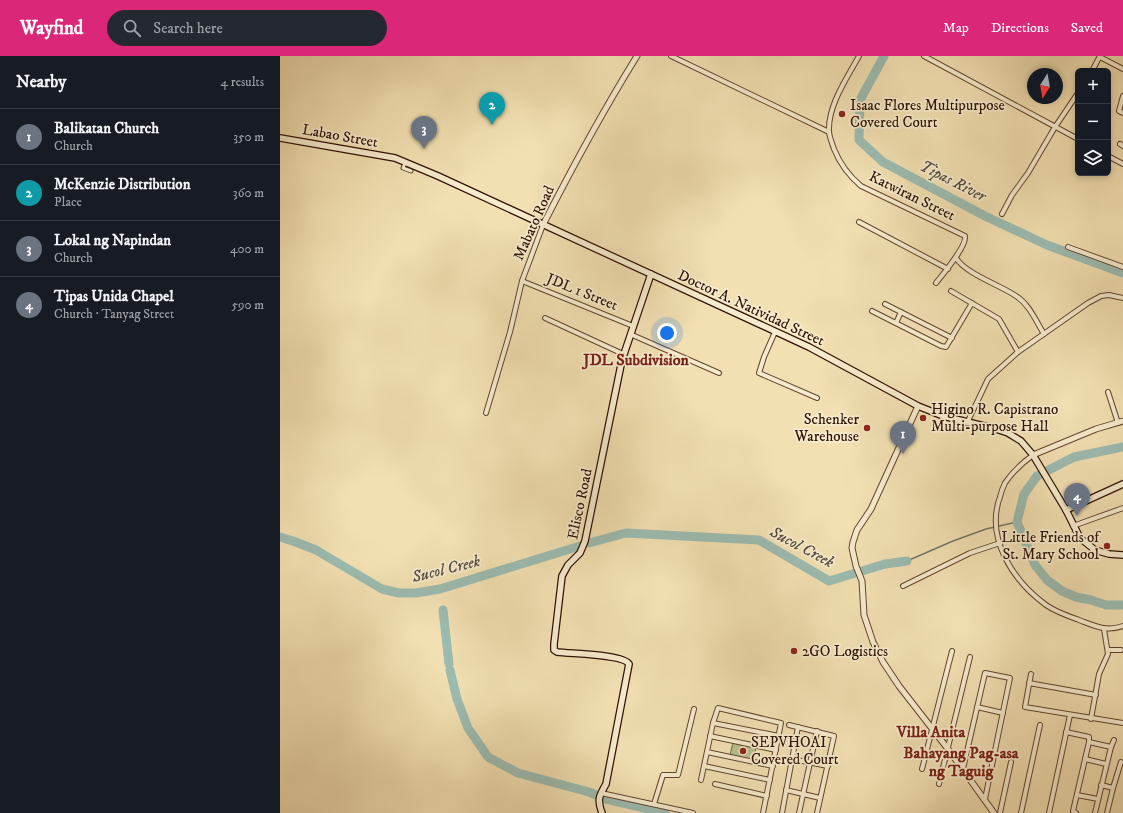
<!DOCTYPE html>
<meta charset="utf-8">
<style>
body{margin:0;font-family:"IM FELL DW Pica",serif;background:#242831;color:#f1f3f6}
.controls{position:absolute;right:12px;top:12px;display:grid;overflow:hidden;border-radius:6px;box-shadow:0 2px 6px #0003}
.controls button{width:36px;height:36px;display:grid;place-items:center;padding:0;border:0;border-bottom:1px solid #363941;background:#171b24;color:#f1f3f6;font:20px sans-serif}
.compass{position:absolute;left:747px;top:12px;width:36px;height:36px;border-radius:50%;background:#171b24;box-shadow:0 2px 6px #0003;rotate:191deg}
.you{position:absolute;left:387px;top:277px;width:14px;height:14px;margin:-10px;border:3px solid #fff;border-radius:50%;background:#1a73e8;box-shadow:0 0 0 6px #1a73e833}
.badge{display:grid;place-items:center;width:26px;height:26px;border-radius:50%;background:#db2777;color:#fff;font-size:13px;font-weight:700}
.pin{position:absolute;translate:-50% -33px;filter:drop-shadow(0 1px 2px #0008)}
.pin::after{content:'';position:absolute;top:21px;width:14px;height:12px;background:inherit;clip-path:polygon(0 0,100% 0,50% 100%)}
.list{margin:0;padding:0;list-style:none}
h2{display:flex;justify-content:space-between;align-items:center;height:52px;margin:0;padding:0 16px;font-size:17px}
h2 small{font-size:13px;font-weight:400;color:#9ea1a6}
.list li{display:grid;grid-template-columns:26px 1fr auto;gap:12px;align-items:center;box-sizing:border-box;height:56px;padding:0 16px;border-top:1px solid #363941}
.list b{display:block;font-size:15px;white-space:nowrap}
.list p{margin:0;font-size:13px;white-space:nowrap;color:#9ea1a6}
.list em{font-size:13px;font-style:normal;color:#9ea1a6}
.icon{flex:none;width:22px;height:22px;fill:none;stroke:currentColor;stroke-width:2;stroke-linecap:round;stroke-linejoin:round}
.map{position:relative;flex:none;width:843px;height:757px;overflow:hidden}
header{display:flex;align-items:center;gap:24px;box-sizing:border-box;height:56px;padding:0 20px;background:#db2777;color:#fff}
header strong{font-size:19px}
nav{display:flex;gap:22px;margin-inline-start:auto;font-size:14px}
.search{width:280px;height:36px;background:#242831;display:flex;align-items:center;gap:10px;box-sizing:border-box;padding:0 14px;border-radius:22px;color:#9ea1a6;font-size:15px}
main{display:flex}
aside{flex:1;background:#171b24}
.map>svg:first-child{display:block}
</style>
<header>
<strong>Wayfind</strong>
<div class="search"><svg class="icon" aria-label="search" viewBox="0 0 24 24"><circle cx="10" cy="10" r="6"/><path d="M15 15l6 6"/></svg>Search here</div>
<nav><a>Map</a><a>Directions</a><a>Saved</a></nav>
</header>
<main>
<aside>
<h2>Nearby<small>4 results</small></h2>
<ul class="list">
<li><span class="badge" style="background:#6b7280">1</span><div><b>Balikatan Church</b><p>Church</p></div><em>350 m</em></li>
<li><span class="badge" style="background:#0f9aa8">2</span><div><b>McKenzie Distribution</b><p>Place</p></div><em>360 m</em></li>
<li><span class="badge" style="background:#6b7280">3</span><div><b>Lokal ng Napindan</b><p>Church</p></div><em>400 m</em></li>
<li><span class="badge" style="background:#6b7280">4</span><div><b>Tipas Unida Chapel</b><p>Church · Tanyag Street</p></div><em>590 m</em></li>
</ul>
</aside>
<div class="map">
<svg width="843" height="757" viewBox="0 0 843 757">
<rect width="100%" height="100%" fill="#f2e0b2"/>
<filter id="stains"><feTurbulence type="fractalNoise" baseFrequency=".005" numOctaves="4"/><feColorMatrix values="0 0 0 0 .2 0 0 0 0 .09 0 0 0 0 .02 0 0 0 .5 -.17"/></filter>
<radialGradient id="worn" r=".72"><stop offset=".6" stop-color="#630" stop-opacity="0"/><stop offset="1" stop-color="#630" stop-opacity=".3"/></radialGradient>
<polygon fill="#b9c28d" stroke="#746a48" points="453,687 476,692 473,704 450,699"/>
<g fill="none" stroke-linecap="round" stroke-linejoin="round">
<polyline stroke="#70786c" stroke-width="1.5" points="627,505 673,485 706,473 737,466"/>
<g stroke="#9cbcb1" stroke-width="9">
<polyline points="604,0 580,44 579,84 603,106 705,160 767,189 843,217"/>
<polyline points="843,391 794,401 757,420 744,438 737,466 755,509 767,524 782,535 796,541 811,544 826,549 843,549"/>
<polyline points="0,481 13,485 36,494 102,533 119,537 136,537 160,533 300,490"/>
<polyline points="309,487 346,477 479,484 549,525 605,508 627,505"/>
<polyline points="163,554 169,608"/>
<polyline points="170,614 177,643 188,672 208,701 238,717 309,736 326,743 385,757"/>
</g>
<g stroke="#604530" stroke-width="5">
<polyline id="pedestrian" points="125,107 123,112 131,115"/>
</g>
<g stroke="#604530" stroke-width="6">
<g id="minor">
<polyline points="391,0 549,76"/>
<path d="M579 0C567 22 548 49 549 75 549 80 552 87 554 93 560 108 568 119 581 130L685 180C687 190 663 218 656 227"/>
<polyline points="644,0 798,83"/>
<polyline points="820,1 843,13"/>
<polyline points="812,15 820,0"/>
<polyline points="843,40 839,55 843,57"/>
<polyline points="840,88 843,90"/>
<polyline points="828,100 843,108"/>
<polyline points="722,158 732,139 748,117 775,71 798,37"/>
<polyline points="579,166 668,213"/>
<polyline points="788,191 843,211"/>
<path d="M676 202C686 218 720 229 736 240 749 248 756 265 764 278"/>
<polyline points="242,225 353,270"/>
<polyline points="671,235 719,263 738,296"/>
<polyline points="605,248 672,282"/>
<polyline points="592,255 661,290 666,291 692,247"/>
<polyline points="265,262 343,298"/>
<polyline points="616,267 621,256"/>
<polyline points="495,276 484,301 479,317 537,342"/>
<polyline points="350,278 439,317"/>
<polyline points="828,336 838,367"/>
<polyline points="206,357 230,276 242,225 263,169"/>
<polyline points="687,367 708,323 738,296 808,247 821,240 829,239 843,242"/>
<path d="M753 399C742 407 733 415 725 427 723 431 721 436 720 441 705 482 733 525 766 549 776 556 788 560 799 564 815 570 826 576 843 570"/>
<polyline points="793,470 843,452"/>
<polyline points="623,530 690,497 720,487"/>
<polyline points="828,594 841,594"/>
<polyline points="751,618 745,651 843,667"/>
<polyline points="749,627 816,639"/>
<polyline points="697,651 723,657"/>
<polyline points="811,663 819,618 828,598 824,573"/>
<polyline points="433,667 499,680"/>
<polyline points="509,669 554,680 537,757"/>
<polyline points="786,676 809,681 809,686 831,691 815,757"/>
<polyline points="430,680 496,694"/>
<polyline points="831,691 834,684"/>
<polyline points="427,696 493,710"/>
<polyline points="512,703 548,710"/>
<polyline points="805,703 826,708"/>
<polyline points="424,710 490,724"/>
<polyline points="642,713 672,595"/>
<polyline points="683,713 705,617 730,622 705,743"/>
<polyline points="421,724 433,667 438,652 501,667 483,757"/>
<polyline points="435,728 487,740"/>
<polyline points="659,728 690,601"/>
<polyline points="821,729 833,732 827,757"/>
<polyline points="833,732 841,706"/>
<polyline points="506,734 540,742"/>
<polyline points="321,737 413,757"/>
<polyline points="797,739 818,743"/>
<polyline points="374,748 383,719 398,719 414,653"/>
<polyline points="502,757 518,671"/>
<polyline points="519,757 537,675"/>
<polyline points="720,757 731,706"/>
<polyline points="741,757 760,669"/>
<polyline points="769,757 790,659"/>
<polyline points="796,757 793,755 809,686"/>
</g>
</g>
<g stroke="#604530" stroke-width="7">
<g id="tertiary">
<path d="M263 169C292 112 323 55 357 0"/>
<polyline points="638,350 591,453 577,474 573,486 572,492 576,510 582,525 584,559 593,586 603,606 619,630 668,693 714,757"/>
<polyline points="753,399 816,373 843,365"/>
</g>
</g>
<g stroke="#2f1104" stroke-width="8">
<g id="secondary">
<polyline points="0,82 115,102 158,120 529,291 638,350 663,360 716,373 728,377 741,385 753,399 786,454 800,482 815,494 829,498 843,499"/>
<polyline points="786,454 843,428"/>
<path d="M322 757C317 744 319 740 326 728L349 608C343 598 290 598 277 596L274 594V588L282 520 288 509 300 497 305 485 342 304 371 218"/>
</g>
</g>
<use href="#pedestrian" stroke="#f7ebcd" stroke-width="3"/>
<use href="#minor" stroke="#f7ebcd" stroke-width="4"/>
<use href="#tertiary" stroke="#f7ebcd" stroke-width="5"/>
<use href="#secondary" stroke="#f7ebcd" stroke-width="5.5"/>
</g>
<g fill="#8f2418" stroke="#f7ebcd" stroke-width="1.5">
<circle cx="562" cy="58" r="4"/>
<circle cx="643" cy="362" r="4"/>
<circle cx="587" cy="372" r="4"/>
<circle cx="827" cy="490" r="4"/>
<circle cx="514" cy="595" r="4"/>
<circle cx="463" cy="695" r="4"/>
</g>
<g text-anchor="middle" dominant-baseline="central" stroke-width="3.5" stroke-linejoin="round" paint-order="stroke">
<g font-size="15" fill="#2f1104" stroke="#f7ebcd" text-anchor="start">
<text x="570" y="49">Isaac Flores Multipurpose<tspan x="570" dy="17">Covered Court</tspan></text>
<text x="651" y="353">Higino R. Capistrano<tspan x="651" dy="17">Multi-purpose Hall</tspan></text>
<text x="579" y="363" text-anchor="end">Schenker<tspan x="579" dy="17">Warehouse</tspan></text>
<text x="819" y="481" text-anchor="end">Little Friends of<tspan x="819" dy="17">St. Mary School</tspan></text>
<text x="522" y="595">2GO Logistics</text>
<text x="471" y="686">SEPVHOAI<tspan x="471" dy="17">Covered Court</tspan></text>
</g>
<g font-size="15" fill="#2f1104" stroke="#f7ebcd">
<text transform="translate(60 80) rotate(10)">Labao Street</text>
<text transform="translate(632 140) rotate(26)">Katwiran Street</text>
<text transform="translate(254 167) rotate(-66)">Mabato Road</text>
<text transform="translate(302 236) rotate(22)">JDL 1 Street</text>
<text transform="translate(471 252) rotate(25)">Doctor A. Natividad Street</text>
<text transform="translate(300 448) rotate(-78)">Elisco Road</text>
</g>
<g font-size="16" font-style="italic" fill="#554d41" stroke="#f7ebcd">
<text transform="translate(673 125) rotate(27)">Tipas River</text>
<text transform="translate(522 491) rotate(28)">Sucol Creek</text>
<text transform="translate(166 513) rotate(-14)">Sucol Creek</text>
</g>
<g font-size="16" font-weight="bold" fill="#7a1f14" stroke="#f7ebcd">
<text x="356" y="304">JDL Subdivision</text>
<text x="651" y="676">Villa Anita</text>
<text x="681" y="697">Bahayang Pag-asa<tspan x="681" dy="18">ng Taguig</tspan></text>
</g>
</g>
<rect width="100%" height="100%" filter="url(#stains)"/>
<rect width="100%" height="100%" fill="url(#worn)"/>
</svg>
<div class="controls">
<button>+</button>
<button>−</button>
<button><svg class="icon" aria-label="layers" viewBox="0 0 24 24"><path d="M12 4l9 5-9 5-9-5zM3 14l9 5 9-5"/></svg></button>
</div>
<svg class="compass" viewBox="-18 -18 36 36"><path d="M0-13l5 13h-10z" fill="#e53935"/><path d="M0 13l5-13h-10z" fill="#9ea1a6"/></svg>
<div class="you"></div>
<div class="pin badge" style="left:623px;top:398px;background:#6b7280">1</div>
<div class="pin badge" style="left:212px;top:69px;background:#0f9aa8">2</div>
<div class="pin badge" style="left:144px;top:93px;background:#6b7280">3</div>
<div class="pin badge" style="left:797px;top:460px;background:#6b7280">4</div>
</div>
</main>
